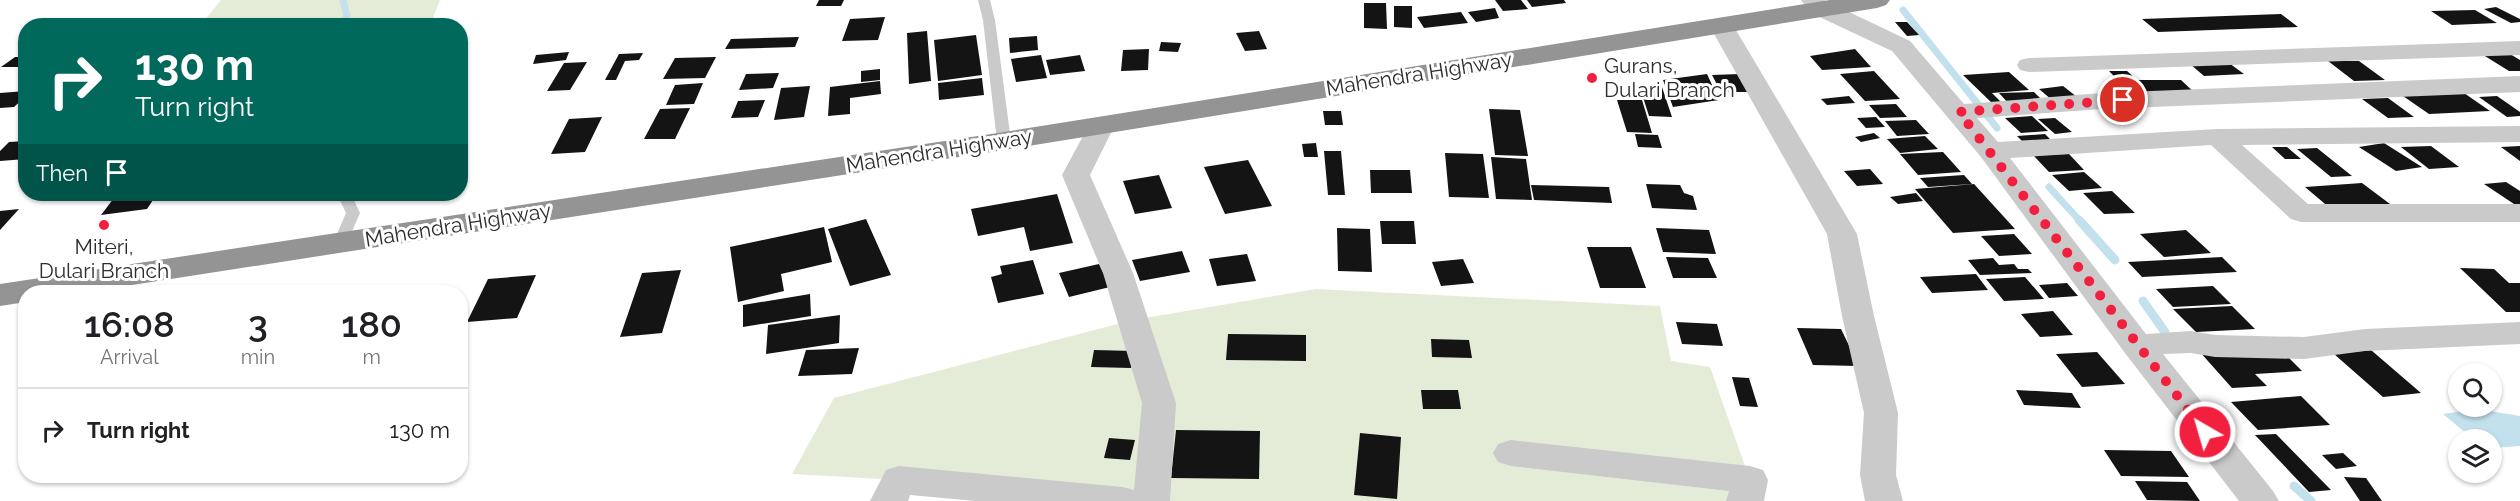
<!DOCTYPE html>
<style>
:root{--surface:#fff;--page:#f2f2f2;--text:#202124;--muted:#757577;--line:#e0e0e0}
body{margin:0;font-family:Raleway,sans-serif;background:var(--page);color:var(--text);height:100vh;display:flex;flex-direction:column;font-size:22px;white-space:nowrap}
*{box-sizing:border-box;margin:0}
p{font-size:20px;color:var(--muted)}
.icon{flex:none;width:33px;height:33px;fill:none;stroke:currentColor;stroke-width:2;stroke-linecap:round;stroke-linejoin:round}
.map{position:relative;flex:1;overflow:hidden}
.side{position:absolute;left:18px;top:285px;width:450px;height:198px;display:flex;flex-direction:column;background:var(--surface);border-radius:24px;box-shadow:0 2px 4px #0004}
.side>*{flex:none}
.guide{position:absolute;left:18px;top:18px;width:450px;height:183px;border-radius:24px;box-shadow:0 2px 4px #0004;background:#00695c;color:#fff;overflow:hidden}
.tools{position:absolute;left:2448px;top:363px;display:grid;gap:12px}
.tools a{display:grid;place-items:center;width:54px;height:54px;border-radius:50%;background:var(--surface);box-shadow:0 2px 4px #0004;font-size:30px}
.pin{position:absolute;display:grid;place-items:center;width:51px;height:51px;color:#fff;margin:-26px;border:3px solid #fff;border-radius:50%;box-shadow:0 2px 6px #0007}
.me{position:absolute;width:66px;margin:-33px;rotate:322deg;stroke-linejoin:round;filter:drop-shadow(0 0 4px #0008)}
.turn{display:flex;align-items:center;gap:21px;height:126px;padding:0 18px;font-size:27px}
.turn .icon{width:78px;height:78px;stroke-width:2.5}
.turn b{display:block;font-size:42px;line-height:51px}
.then{display:flex;align-items:center;height:57px;padding:0 18px;background:#0003;gap:12px;font-size:22px}
.eta{display:flex;justify-content:space-evenly;align-items:center;height:102px;text-align:center}
.eta b{font-size:36px;font-weight:600;line-height:42px}
ul{padding:0;list-style:none}
li{display:flex;align-items:center;gap:18px;height:84px;padding:0 18px;border-top:2px solid var(--line)}
li div{flex:1}
li b{display:block;font-size:22px}
li em{font-style:normal}
.map>svg:first-child{display:block}
.green{fill:#e4ecd8}
.water{fill:#c3e0ed}
.lines{fill:none;stroke-linecap:round;stroke-linejoin:round}
.stream-far1{stroke:#c3e0ed;stroke-width:7}
.stream{stroke:#c3e0ed;stroke-width:9}
.building{fill:#141414}
.lane{fill:#cacaca;fill-rule:evenodd}
.street{fill:#cacaca;fill-rule:evenodd}
.highway{fill:#949494;fill-rule:evenodd}
.route{stroke:#f2203e;stroke-width:10;stroke-dasharray:0 18}
.poi-dot{fill:#f2203e;stroke:#fff;stroke-width:2}
.labels{text-anchor:middle;stroke-width:6;stroke-linejoin:round;paint-order:stroke}
.poi-label{font-size:21px;fill:#2d2d2d;stroke:#fff;text-anchor:start}
.street-label{font-size:21px;fill:#2d2d2d;stroke:#fff}
</style>
<div class="map">
<svg width="2520" height="501" viewBox="0 0 2520 501">
<rect width="100%" height="100%" fill="#fff"/>
<path class="green" d="M221,0H440L432,20L393,26L201,25Z
M1316,289L1660,306L1671,361L1710,367L1750,480L1745,501H1124L899,480L792,474L834,398L1133,320Z"/>
<path class="water" d="M2478,409L2520,416V446L2492,448V440L2473,439L2443,414Z"/>
<g class="lines">
<path class="stream-far1" d="M1903,10L1997,128
M341,26L347,16L343,0
M2049,187L2080,221"/>
<path class="stream" d="M2079,220L2115,260
M2143,301L2165,332
M2294,486L2311,501"/>
</g>
<path class="building" d="M819,0H844L841,6H816Z
M1495,0H1521L1528,9L1503,11Z
M1527,0H1564L1566,3L1532,7Z
M1364,3H1386L1387,29L1364,28Z
M1394,6H1412V28L1394,27Z
M2496,7L2520,19V22L2511,23L2484,9Z
M1495,8L1499,18L1476,22L1468,12Z
M2475,10L2497,23L2452,25L2431,11Z
M1461,12L1468,23L1424,28L1417,17Z
M2281,14L2298,27L2158,32L2142,19Z
M885,17L878,40L842,41L850,19Z
M1895,22H1907L1919,35L1907,36Z
M927,31L931,81L909,84L907,33Z
M1259,31L1267,49L1245,51L1236,33Z
M976,35L982,75L938,81L934,40Z
M1037,36L1038,50L1010,53L1009,38Z
M799,37L795,47L725,49L731,39Z
M1161,42L1181,43L1178,52L1159,51Z
M1149,49L1148,70L1121,71L1123,50Z
M1855,49L1871,67L1822,70L1810,56Z
M2505,51L2520,60V71H2509L2480,53Z
M569,52L566,60L533,64L536,55Z
M643,53L639,60L625,61L616,80H605L619,54Z
M1041,55L1047,78L1016,82L1011,59Z
M1080,55L1085,71L1050,75L1046,60Z
M15,57H26V67H1Z
M716,57L705,78L663,79L675,58Z
M2328,61H2359L2385,80L2354,81Z
M587,62L570,90L547,91L564,63Z
M2229,63L2244,74L2204,76L2190,64Z
M880,69V80L861,82V71Z
M1874,71L1900,99L1865,101L1840,74Z
M2109,71H2127L2137,80H2181L2197,95H2144L2126,78H2116Z
M2009,72L2029,90L1992,93L2003,104H1993L1963,75Z
M779,73L773,88L739,90L746,74Z
M1707,74L1719,100L1673,107L1663,80Z
M1740,74L1750,92H1721L1712,75Z
M982,78L984,95L939,100L938,83Z
M880,81L881,94L850,98V114L828,116L830,87Z
M703,83L694,104L666,105L675,85Z
M810,86L804,117L774,120L781,88Z
M2063,86L2077,97L2052,100L2039,89Z
M1662,87L1672,117L1649,116L1641,91Z
M26,91V96L14,107L0,108V93Z
M2034,92L2044,102L2009,104L1999,93Z
M2464,93L2490,111L2429,114L2403,96Z
M1849,96L1855,103L1827,105L1821,99Z
M2497,96L2520,112V116L2507,117L2479,97Z
M2388,98L2414,117L2388,118L2362,99Z
M765,100L758,117L731,118L738,101Z
M1617,100H1642L1652,133L1627,132Z
M1896,104L1907,117L1880,118L1869,105Z
M690,108L675,139H644L660,109Z
M1489,109L1520,110L1528,156L1495,155Z
M1323,111H1341L1343,125H1325Z
M2032,116L2048,131L2021,133L2005,118Z
M602,117L585,152L551,154L569,119Z
M1876,117L1885,127L1866,128L1857,118Z
M2055,118L2072,132L2055,134L2038,119Z
M1916,120L1929,134L1897,136L1885,121Z
M1874,133L1880,138L1861,142L1855,137Z
M1635,134L1658,135L1662,148L1638,147Z
M2045,134L2056,145L2027,146L2017,136Z
M1925,136L1938,149L1900,153L1887,139Z
M26,141V159L0,161V151L9,142Z
M1316,143L1318,157H1304L1302,144Z
M2384,143L2422,167L2396,171L2359,147Z
M2431,146L2459,167L2429,169L2401,147Z
M2520,146V161L2501,147Z
M2272,147H2287L2301,159H2285Z
M2317,148L2352,176L2331,177L2297,149Z
M1324,151H1341L1345,195H1328Z
M1943,152L1961,172L1918,175L1900,154Z
M1445,153L1483,154L1489,198L1449,197Z
M2069,154L2084,170L2049,172L2033,155Z
M1491,157L1526,159L1532,200L1496,199Z
M1248,160L1272,206L1225,214L1204,167Z
M1870,169L1883,184L1857,186L1844,171Z
M1370,170H1410L1412,193H1371Z
M2084,172L2102,188L2069,191L2052,175Z
M1159,175L1172,208L1135,214L1123,181Z
M1964,175L1972,184L1928,187L1920,178Z
M2506,182L2520,191V208L2484,184Z
M2362,183L2390,204L2331,209L2305,187Z
M1646,184L1680,185L1684,193L1693,196L1697,210L1652,208Z
M1974,184L2015,229L1953,233L1915,189Z
M1531,185L1609,187L1612,203L1534,200Z
M2112,191L2135,213L2104,214L2083,193Z
M1916,193L1923,201L1898,204L1890,197Z
M117,194H157L147,209L101,215Z
M1057,194L1073,243L1030,251L1024,227L978,236L971,209Z
M19,209L0,230V211Z
M866,219L891,275L850,286L828,229Z
M1380,221H1414L1416,244H1382Z
M824,227L832,262L781,274L784,291L738,302L730,247Z
M1337,228L1370,229L1372,272L1338,271Z
M1656,228L1709,230L1716,254L1663,252Z
M2186,230L2211,253L2164,257L2140,234Z
M2014,234L2032,254L1999,256L1981,236Z
M1587,247H1631L1646,288H1600Z
M1182,251L1190,272L1140,281L1132,260Z
M1247,254L1256,281L1217,286L1209,259Z
M1666,257L1708,258L1717,278H1673Z
M2222,257L2237,272L2142,277L2128,262Z
M1993,258L1999,265L2014,264L2018,269H2028L2032,273L1980,275L1968,260Z
M1463,259L1474,283L1441,286L1432,262Z
M1033,260L1044,294L998,303L991,277L1002,274L1000,266Z
M1099,264L1110,287L1069,297L1059,273Z
M2460,268L2494,269L2509,283H2520V312H2506Z
M681,270L662,333L620,337L642,273Z
M1976,274L1988,290L1932,293L1920,277Z
M536,275L517,318L467,322L488,279Z
M2025,277L2044,299L2004,301L1986,279Z
M2067,283L2078,296L2049,298L2039,285Z
M2213,286L2231,304L2173,307L2156,289Z
M810,294L811,316L743,327V305Z
M2232,306L2255,329L2196,332L2173,309Z
M2053,311L2073,335L2040,337L2021,314Z
M840,315L839,343L766,354L768,325Z
M1676,322L1717,324L1723,346L1682,344Z
M1797,328L1841,329L1859,366L1813,365Z
M1228,334L1306,335V361L1226,360Z
M1431,339L1469,340L1472,358L1432,357Z
M2278,347L2302,371L2255,374L2267,386L2232,388L2199,351Z
M859,348L852,374L798,376L806,350Z
M1094,350L1134,351L1131,368L1091,367Z
M2371,350L2421,393L2383,397L2334,354Z
M2097,352L2125,384L2082,387L2056,354Z
M1732,377L1749,378L1758,407L1740,406Z
M1421,390H1458L1461,409H1423Z
M2016,390L2072,393L2081,408L2024,405Z
M2301,396L2330,425L2258,430L2231,402Z
M1176,430L1260,431L1259,479L1171,478Z
M1360,433L1401,437L1397,499L1354,495Z
M2276,434L2331,490L2309,492L2255,435Z
M1109,438L1135,440L1130,460L1104,458Z
M2104,450L2171,451L2189,477L2121,476Z
M2343,453L2357,466L2336,469L2322,455Z
M2344,477L2366,478L2382,501H2360Z
M2135,481L2187,482L2200,501L2147,500Z"/>
<g class="lines">
<path class="lane" d="M978,0H990L995,20L1011,141L1004,145L997,141L983,20Z
M337,194H351L360,213L347,243L340,248L333,243L346,213Z"/>
<path class="street" d="M1801,0H1824L1910,41L1964,104L2102,93L2520,76V92L2102,109L1977,118L1998,142L2217,129L2520,126V142L2242,145L2308,204H2520V222H2301L2291,219L2211,145L2010,158L2146,334L2191,331L2215,335L2304,337L2365,329L2520,322V344L2365,351L2304,359L2215,357L2191,353L2163,354L2273,491L2279,501H2239L2125,353L1981,157L1892,51L1811,13Z
M1721,18L1729,20L1733,25L1857,234L1874,316L1898,413L1896,475L1903,501H1865L1860,475L1864,413L1842,316L1827,234L1709,25L1713,20Z
M2520,41V55L2029,72L2020,70L2017,65L2020,60L2029,58Z
M1102,117L1111,119L1115,125L1090,175L1133,273L1176,403L1170,501H976L910,495L908,501H870L886,470L899,466L1123,487L1134,490L1142,403L1103,273L1062,175L1089,125L1093,119Z
M1511,440L1750,466L1763,470L1768,480L1764,501H1726L1729,491L1511,466L1498,462L1493,453L1498,444Z"/>
<path class="highway" d="M1830,0H1890L1886,5L1877,8L1004,150L87,292H26V302L0,306V284L1004,132Z"/>
</g>
<g class="lines">
<path class="route" d="M2123,100L1959,112L2205,432"/>
</g>
<g class="poi-dot">
<circle cx="1592" cy="78" r="6"/>
<circle cx="104" cy="225" r="6"/>
</g>
<g class="labels">
<g class="poi-label">
<text x="1604" y="73">Gurans,<tspan x="1604" dy="24">Dulari Branch</tspan></text>
<text x="104" y="254" text-anchor="middle">Miteri,<tspan x="104" dy="24">Dulari Branch</tspan></text>
</g>
<g class="street-label">
<text transform="translate(1419 74) rotate(-9)" y="7">Mahendra Highway</text>
<text transform="translate(939 151) rotate(-9)" y="7">Mahendra Highway</text>
<text transform="translate(458 225) rotate(-9)" y="7">Mahendra Highway</text>
</g>
</g>
</svg>
<div class="tools">
<a><svg class="icon" aria-label="search" viewBox="0 0 24 24"><circle cx="10" cy="10" r="6"/><path d="M15 15l6 6"/></svg></a>
<a><svg class="icon" aria-label="layers" viewBox="0 0 24 24"><path d="M12 4l9 5-9 5-9-5zM3 14l9 5 9-5"/></svg></a>
</div>
<div class="pin" style="left:2123px;top:100px;background:#d93025"><svg class="icon" aria-label="arrive" viewBox="0 0 24 24"><path d="M6 21V4h12l-3 4 3 4H6"/></svg></div>
<svg class="me" style="left:2205px;top:432px" viewBox="-20 -20 40 40"><circle r="17" fill="#f2203e" stroke="#fff" stroke-width="3"/><path d="M0-11L8 9 0 5-8 9z" fill="#fff"/></svg>
<div class="guide">
<div class="turn"><svg class="icon" aria-label="right" viewBox="0 0 24 24"><path d="M7 20v-9h11M14 6l5 5-5 5"/></svg><div><b>130 m</b>Turn right</div></div>
<div class="then">Then<svg class="icon" aria-label="arrive" viewBox="0 0 24 24"><path d="M6 21V4h12l-3 4 3 4H6"/></svg></div>
</div>
<section class="side">
<div class="eta">
<div><b>16:08</b><p>Arrival</p></div>
<div><b>3</b><p>min</p></div>
<div><b>180</b><p>m</p></div>
</div>
<ul>
<li><svg class="icon" aria-label="right" viewBox="0 0 24 24"><path d="M7 20v-9h11M14 6l5 5-5 5"/></svg><div><b>Turn right</b></div><em>130 m</em></li>
</ul>
</section>
</div>
